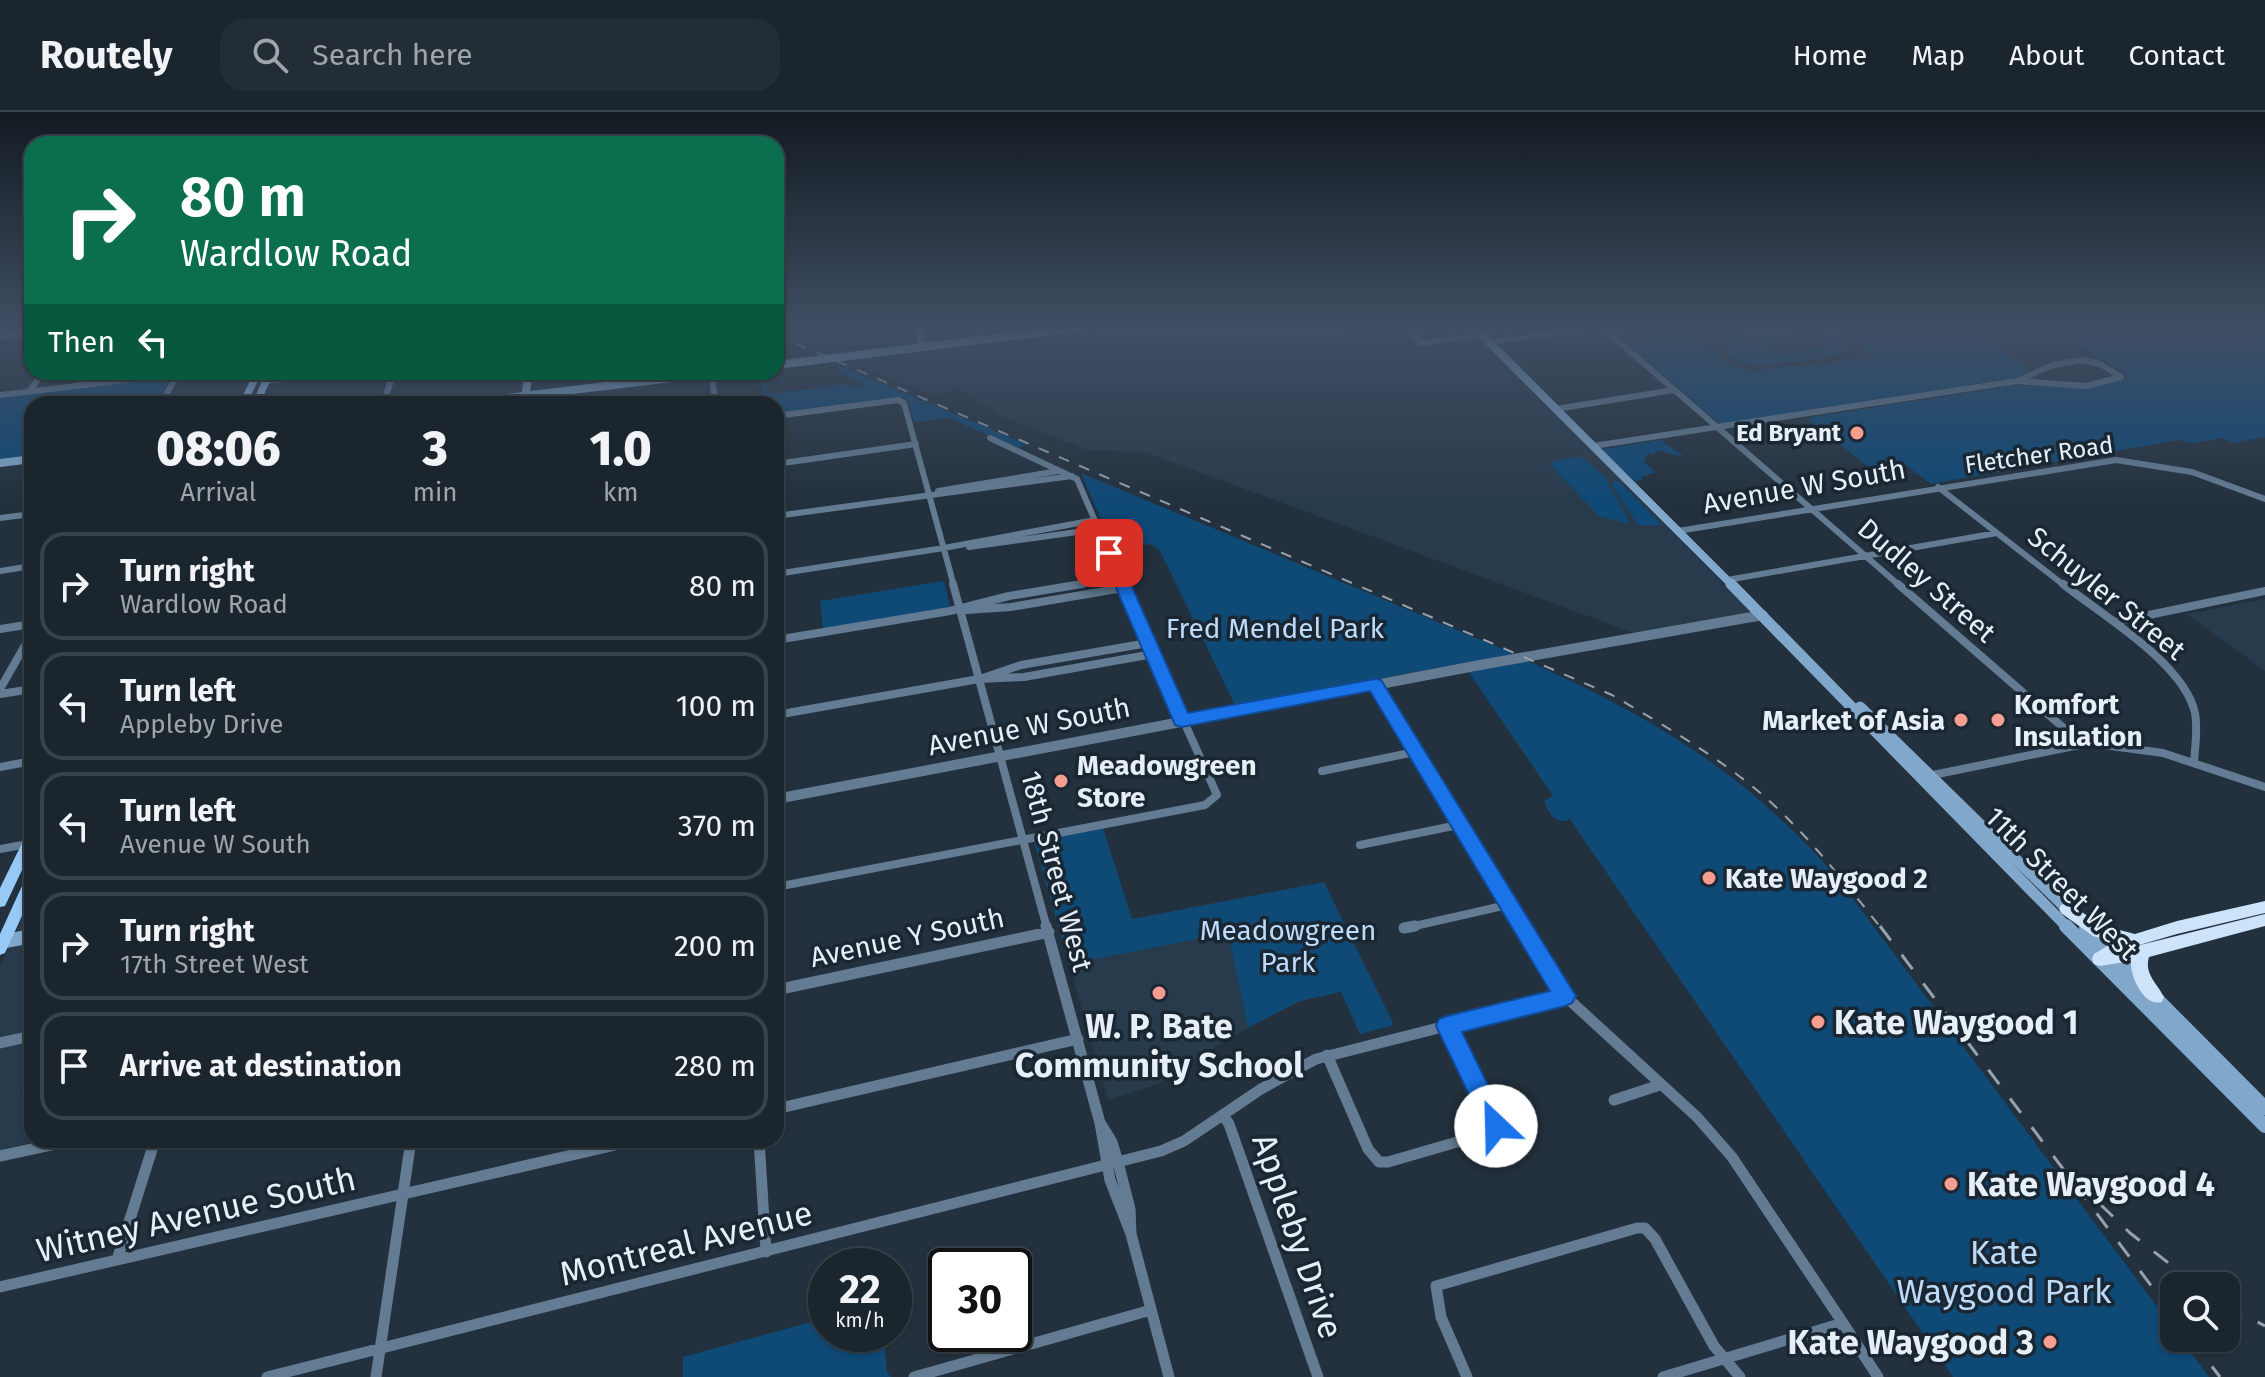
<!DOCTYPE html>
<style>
:root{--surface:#1a252e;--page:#232d36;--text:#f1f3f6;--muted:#9fa5aa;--line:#38424a}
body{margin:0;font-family:"Fira Sans",sans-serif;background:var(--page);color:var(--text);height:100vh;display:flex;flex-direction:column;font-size:30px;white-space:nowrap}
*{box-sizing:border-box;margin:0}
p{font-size:26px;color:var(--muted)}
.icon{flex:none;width:44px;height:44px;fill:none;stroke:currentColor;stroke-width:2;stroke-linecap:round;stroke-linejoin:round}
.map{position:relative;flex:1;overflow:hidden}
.sheet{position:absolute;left:24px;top:284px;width:760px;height:752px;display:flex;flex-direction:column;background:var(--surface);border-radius:24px;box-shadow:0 2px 6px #0004,0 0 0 2px var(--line)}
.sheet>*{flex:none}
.banner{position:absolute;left:24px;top:24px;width:760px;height:244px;border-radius:24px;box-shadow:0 2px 6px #0004,0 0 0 2px var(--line);background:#0b6e4f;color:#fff;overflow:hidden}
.tools{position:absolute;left:2160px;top:1160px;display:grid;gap:16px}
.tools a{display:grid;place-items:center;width:80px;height:80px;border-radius:16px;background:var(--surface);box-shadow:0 2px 6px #0004,0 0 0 2px var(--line);font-size:40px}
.speed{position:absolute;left:808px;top:1136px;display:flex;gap:16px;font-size:40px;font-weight:700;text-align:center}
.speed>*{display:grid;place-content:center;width:104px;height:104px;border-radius:50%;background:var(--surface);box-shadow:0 2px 6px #0004,0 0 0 2px var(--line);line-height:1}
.speed small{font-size:20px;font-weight:400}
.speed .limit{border:4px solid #111;border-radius:12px;background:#fff;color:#111}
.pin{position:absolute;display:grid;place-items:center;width:68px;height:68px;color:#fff;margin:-34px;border-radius:16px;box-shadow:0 4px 12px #0006}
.me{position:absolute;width:88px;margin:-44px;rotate:336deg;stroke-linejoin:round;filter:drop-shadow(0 0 6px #0008)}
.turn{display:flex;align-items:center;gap:28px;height:168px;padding:0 24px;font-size:36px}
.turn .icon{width:104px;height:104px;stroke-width:2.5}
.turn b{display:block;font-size:56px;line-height:68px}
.then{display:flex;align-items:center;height:76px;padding:0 24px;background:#0003;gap:16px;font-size:30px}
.eta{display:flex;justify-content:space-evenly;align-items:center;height:136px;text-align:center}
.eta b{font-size:48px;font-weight:800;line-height:56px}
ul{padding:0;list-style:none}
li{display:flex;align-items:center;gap:24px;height:108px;margin:0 16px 12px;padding:0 8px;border:4px solid var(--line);border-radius:24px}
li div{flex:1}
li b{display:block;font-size:30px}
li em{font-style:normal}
header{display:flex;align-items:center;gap:48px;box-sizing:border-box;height:112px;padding:0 40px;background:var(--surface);border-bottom:2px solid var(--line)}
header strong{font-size:38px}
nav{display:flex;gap:44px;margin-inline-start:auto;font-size:28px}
.search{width:560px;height:72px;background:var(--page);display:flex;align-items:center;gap:20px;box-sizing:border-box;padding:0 28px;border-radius:24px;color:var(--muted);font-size:30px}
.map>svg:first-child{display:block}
.built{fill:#283b4c}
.green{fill:#0f4976;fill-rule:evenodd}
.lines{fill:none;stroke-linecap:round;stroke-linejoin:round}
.minor-far2{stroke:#647c93;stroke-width:6}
.minor-far1{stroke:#647c93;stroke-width:8}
.minor{stroke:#647c93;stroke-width:11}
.tertiary-far1{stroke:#647c93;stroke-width:8}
.tertiary{stroke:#647c93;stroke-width:10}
.secondary-far2{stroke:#81a8cb;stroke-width:8}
.secondary-far1{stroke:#81a8cb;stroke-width:11}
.secondary{stroke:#81a8cb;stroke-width:14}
.primary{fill:#97c9f7;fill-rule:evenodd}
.motorway{fill:#cce3fa;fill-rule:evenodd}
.rail-far1{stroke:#98a2ad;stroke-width:2;stroke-dasharray:11 11;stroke-linecap:butt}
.rail{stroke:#98a2ad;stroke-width:3;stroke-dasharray:18 18;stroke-linecap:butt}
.route{fill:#1a73e8;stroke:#114b97;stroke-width:2}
.poi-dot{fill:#f59d8f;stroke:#1a2733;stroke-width:3}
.labels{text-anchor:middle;stroke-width:7;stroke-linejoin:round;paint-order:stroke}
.far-poi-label{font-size:24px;font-weight:bold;fill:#e6eef7;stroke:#1a2733;text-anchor:end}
.far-street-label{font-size:24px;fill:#e6eef7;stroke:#1a2733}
.street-label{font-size:28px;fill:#e6eef7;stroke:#1a2733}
.park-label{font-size:28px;fill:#bcdbf8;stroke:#1a2733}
.poi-label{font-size:28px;font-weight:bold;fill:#e6eef7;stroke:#1a2733;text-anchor:start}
.near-poi-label{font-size:34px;font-weight:bold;fill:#e6eef7;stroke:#1a2733;text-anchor:start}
.near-street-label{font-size:34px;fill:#e6eef7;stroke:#1a2733}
.near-park-label{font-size:34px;fill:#bcdbf8;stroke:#1a2733}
</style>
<header>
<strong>Routely</strong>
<div class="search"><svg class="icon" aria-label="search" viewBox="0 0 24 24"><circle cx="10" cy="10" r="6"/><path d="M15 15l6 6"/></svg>Search here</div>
<nav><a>Home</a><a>Map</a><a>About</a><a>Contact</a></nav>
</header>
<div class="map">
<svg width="2265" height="1265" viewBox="0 0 2265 1265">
<rect width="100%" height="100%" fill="#23313e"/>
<path class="built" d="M1112,214H1332L1355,243L1482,227L1749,497V501L1636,522L1145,340L1087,338L999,303L960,276L934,283L843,248Z
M2265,487V559L2187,502Z
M32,786V955L20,981L32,979V1028H37L5,1037L0,1047V854Z
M1228,820L1248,916L1200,944L1161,971L1108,988L1069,852Z"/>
<path class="green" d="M1856,214H2045L2028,222L1986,227L2030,258L2018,265L1720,312L1624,229L1698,226L1727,251L1744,257L1755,259L1797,253L1801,256L1874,245L1836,217Z
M2047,214H2265V325L2232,331L2224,326L2193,331L2179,328L1931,372L1907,354L1875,360L1807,306L2017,273L2081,275L2127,266L2126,262Z
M1807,215L1837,222L1847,232V236C1837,247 1819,246 1805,248C1779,252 1738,262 1721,234L1725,227ZM1804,224L1817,225L1826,234L1772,243L1771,238L1757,231Z
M835,252L1026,332L1017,336L949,306L914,310L908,288L904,286L776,303V292H764L762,269H765L770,282L846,272L858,276L865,273L838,259Z
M165,266L170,267L156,292H32V344L0,348V285Z
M1667,327L1663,330L1685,345L1656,338L1653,343L1648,341L1644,351L1656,360L1641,365L1642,368L1635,369L1599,341L1603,337Z
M1581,345L1605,365L1630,412L1599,404L1551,354L1552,349Z
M1081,361L1514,542L1235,593L1159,437L1149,432L1114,438Z
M1618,369L1662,413H1638L1611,371Z
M944,469L950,494L947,496L823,518L820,489Z
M1528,549C1654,606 1747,661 1839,768L2174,1217V1226H2180L2209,1265H1953L1569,706L1567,709C1552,709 1549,701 1544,689L1553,684L1468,559Z
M1103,716L1132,807L1324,770L1394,913L1360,922L1341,880L1300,889L1248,916L1228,821L1069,852L1034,730Z
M826,1206V1222H883L887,1260L891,1265H683V1245Z"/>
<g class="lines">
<path class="minor-far2" d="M1405,214L1421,231L1482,223
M1601,214L1900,474
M0,225L32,221
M1489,230L1601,215
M2083,248L2100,252L2121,265L2086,274L2017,269L2053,253Z
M712,261L715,292
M266,269L343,260
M29,280L43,260
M0,283L177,262
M161,292L178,261
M196,292L246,286
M383,292L394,260
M1556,297L1674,278
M776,304L898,288L904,291L954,474
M990,326L1077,367L1123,474
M1593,334L2017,269
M776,352L916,332
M1938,375L2065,474
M938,379L1058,359
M776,404L1072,364
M0,406L32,402
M1678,419L2116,348L2192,360L2265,387
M969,435L1099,417
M0,459L32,454
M776,462L944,436L1095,408
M1727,468L1997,421
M1070,474L1119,466"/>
<path class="minor-far1" d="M953,472L1047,816
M1898,472L2081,631
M2063,472C2102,503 2184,551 2195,601C2198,617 2195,635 2194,651
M966,498L1011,495L1123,476
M2115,510L2265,479
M0,517L32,512
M776,528L950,499L1009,484L1082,472
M980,567L1021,553L1148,531
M1375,573L1523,816
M0,577L32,521
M0,582L32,577
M776,603L979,567L1024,565L1153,542
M0,655L32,649
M1322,659L1415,640
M1928,664L2089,631L2163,641L2265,675
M1360,733L1458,713
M0,737L28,732
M776,775L1205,693L1217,683L1122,472
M1406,816L1507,793"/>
<path class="minor" d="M1046,814L1100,1011L1110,1068L1131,1122
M1522,814L1565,884L1697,1005L1732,1045L1843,1211L1663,1265
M1404,816L1415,814
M776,878L1049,820
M0,931L32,924
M1327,943L1368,1037L1379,1050H1388L1495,1019L1496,1010L1447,914
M1614,988L1660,973
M776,997L1078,927
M1223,1003L1229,1012L1318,1265
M1101,1012L1112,1030L1118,1050L1130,1097L1131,1122L1169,1265
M759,1028L766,1140
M0,1044L74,1028
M117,1148L155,1028
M0,1175L637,1028
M1843,1211L1878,1265
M267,1265L1161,1039L1184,1029L1261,977L1316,947L1565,884
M376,1265L411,1028
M914,1265L1151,1198
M1467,1265L1441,1205L1436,1174L1637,1116H1645L1655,1127L1714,1234L1740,1265"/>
<path class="tertiary-far1" d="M918,214L923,235"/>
<path class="tertiary" d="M776,687L1480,553L1763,503"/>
<path class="secondary-far2" d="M1473,214L1733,474
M776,253L1093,214
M457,292L722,260
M524,292L529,260
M0,351L32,347"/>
<path class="secondary-far1" d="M1731,472L2068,816
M1860,595L2071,801"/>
<path class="secondary" d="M2066,814L2265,1014
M2086,816L2265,996
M0,830L32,824"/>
<path class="primary" d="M254,260H262L247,292H239Z
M266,260H274L260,292H252Z
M32,719V737L5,794L0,795V776L27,721Z
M32,762V782L5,841L0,843V822L27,763Z"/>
<path class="motorway" d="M2265,789V801L2177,822L2136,834L2265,802V814L2149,845C2144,862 2157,871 2164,885L2162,890C2144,895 2130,865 2131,849L2100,854L2094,852L2092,847L2094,842L2114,830L2093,824L2061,801L2059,797L2061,793L2067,791L2104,814L2135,822L2177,809Z"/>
<path class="rail-far1" d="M776,223L1612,583C1660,611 1708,639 1752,674C1802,715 1841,766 1881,816"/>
<path class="rail" d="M1880,814L2174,1204
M2100,1092L2130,1121L2198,1174
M2226,1193L2265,1214
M2190,1226L2220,1265"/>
</g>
<linearGradient id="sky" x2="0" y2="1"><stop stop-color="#131b22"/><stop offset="0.55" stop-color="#3f4e63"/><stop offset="1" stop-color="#3f4e63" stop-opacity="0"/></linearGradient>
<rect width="2265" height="391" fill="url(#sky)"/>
<path class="route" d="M1109,437L1117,441L1188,601L1375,567L1381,568L1576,884L1572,891L1565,894L1462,920L1508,1014L1505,1022L1496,1025L1488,1022L1436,914L1439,907L1447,904L1550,879L1370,579L1182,615L1175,613L1101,441Z"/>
<g class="poi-dot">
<circle cx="1857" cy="321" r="8"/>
<circle cx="1961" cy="608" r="8"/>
<circle cx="1998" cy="608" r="8"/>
<circle cx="1061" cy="669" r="8"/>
<circle cx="1709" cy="766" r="8"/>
<circle cx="1159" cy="881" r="8"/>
<circle cx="1818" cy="910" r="8"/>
<circle cx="1951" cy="1072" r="8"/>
<circle cx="2050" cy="1230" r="8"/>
</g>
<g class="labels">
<g class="far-poi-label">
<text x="1841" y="329">Ed Bryant</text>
</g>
<g class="far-street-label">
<text transform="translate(2039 343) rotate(-8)" y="8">Fletcher Road</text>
</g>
<g class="street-label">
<text transform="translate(1804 374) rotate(-10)" y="10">Avenue W South</text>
<text transform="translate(1927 468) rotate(41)" y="10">Dudley Street</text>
<text transform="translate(2107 481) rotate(39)" y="10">Schuyler Street</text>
<text transform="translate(1029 614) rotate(-11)" y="10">Avenue W South</text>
<text transform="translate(1057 759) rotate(75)" y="10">18th Street West</text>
<text transform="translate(2062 771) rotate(45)" y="10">11th Street West</text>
<text transform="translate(907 825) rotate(-12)" y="10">Avenue Y South</text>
</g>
<g class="park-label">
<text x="1275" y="526">Fred Mendel Park</text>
<text x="1288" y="828">Meadowgreen<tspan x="1288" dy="32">Park</tspan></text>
</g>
<g class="poi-label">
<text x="2014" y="602">Komfort<tspan x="2014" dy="32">Insulation</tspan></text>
<text x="1945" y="618" text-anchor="end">Market of Asia</text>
<text x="1077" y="663">Meadowgreen<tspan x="1077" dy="32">Store</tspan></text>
<text x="1725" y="776">Kate Waygood 2</text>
</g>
<g class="near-poi-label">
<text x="1834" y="922">Kate Waygood 1</text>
<text x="1159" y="926" text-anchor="middle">W. P. Bate<tspan x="1159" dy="39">Community School</tspan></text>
<text x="1967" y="1084">Kate Waygood 4</text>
<text x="2034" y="1242" text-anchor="end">Kate Waygood 3</text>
</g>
<g class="near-street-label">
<text transform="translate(196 1102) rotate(-13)" y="12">Witney Avenue South</text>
<text transform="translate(1298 1124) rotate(71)" y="12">Appleby Drive</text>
<text transform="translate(686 1131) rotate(-14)" y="12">Montreal Avenue</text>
</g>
<g class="near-park-label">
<text x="2004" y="1152">Kate<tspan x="2004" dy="39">Waygood Park</tspan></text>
</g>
</g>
</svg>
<div class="tools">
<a><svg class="icon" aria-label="search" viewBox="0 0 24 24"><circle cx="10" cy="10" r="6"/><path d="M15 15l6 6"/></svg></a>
</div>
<div class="speed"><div>22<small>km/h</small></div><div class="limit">30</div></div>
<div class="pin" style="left:1109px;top:441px;background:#d93025"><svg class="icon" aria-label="arrive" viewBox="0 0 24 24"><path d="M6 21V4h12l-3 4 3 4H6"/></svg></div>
<svg class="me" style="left:1496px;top:1014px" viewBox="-20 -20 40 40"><circle r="19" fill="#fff"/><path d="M0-13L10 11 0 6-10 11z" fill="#1a73e8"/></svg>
<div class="banner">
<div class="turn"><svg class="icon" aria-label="right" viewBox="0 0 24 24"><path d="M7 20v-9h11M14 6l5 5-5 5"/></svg><div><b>80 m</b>Wardlow Road</div></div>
<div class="then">Then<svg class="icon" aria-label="left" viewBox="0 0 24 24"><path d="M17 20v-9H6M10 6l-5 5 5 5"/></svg></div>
</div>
<section class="sheet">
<div class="eta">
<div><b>08:06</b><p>Arrival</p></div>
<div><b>3</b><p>min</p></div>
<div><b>1.0</b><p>km</p></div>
</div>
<ul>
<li><svg class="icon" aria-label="right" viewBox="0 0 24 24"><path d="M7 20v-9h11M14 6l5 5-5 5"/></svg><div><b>Turn right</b><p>Wardlow Road</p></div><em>80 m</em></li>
<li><svg class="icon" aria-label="left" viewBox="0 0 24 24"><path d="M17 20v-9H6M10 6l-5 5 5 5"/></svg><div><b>Turn left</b><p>Appleby Drive</p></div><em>100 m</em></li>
<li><svg class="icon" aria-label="left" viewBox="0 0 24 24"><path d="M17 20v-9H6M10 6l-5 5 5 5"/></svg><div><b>Turn left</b><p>Avenue W South</p></div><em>370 m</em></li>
<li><svg class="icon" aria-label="right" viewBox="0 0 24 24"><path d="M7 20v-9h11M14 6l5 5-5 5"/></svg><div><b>Turn right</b><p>17th Street West</p></div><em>200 m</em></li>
<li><svg class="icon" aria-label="arrive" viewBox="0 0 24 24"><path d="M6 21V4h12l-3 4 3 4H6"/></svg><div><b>Arrive at destination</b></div><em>280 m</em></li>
</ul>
</section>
</div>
